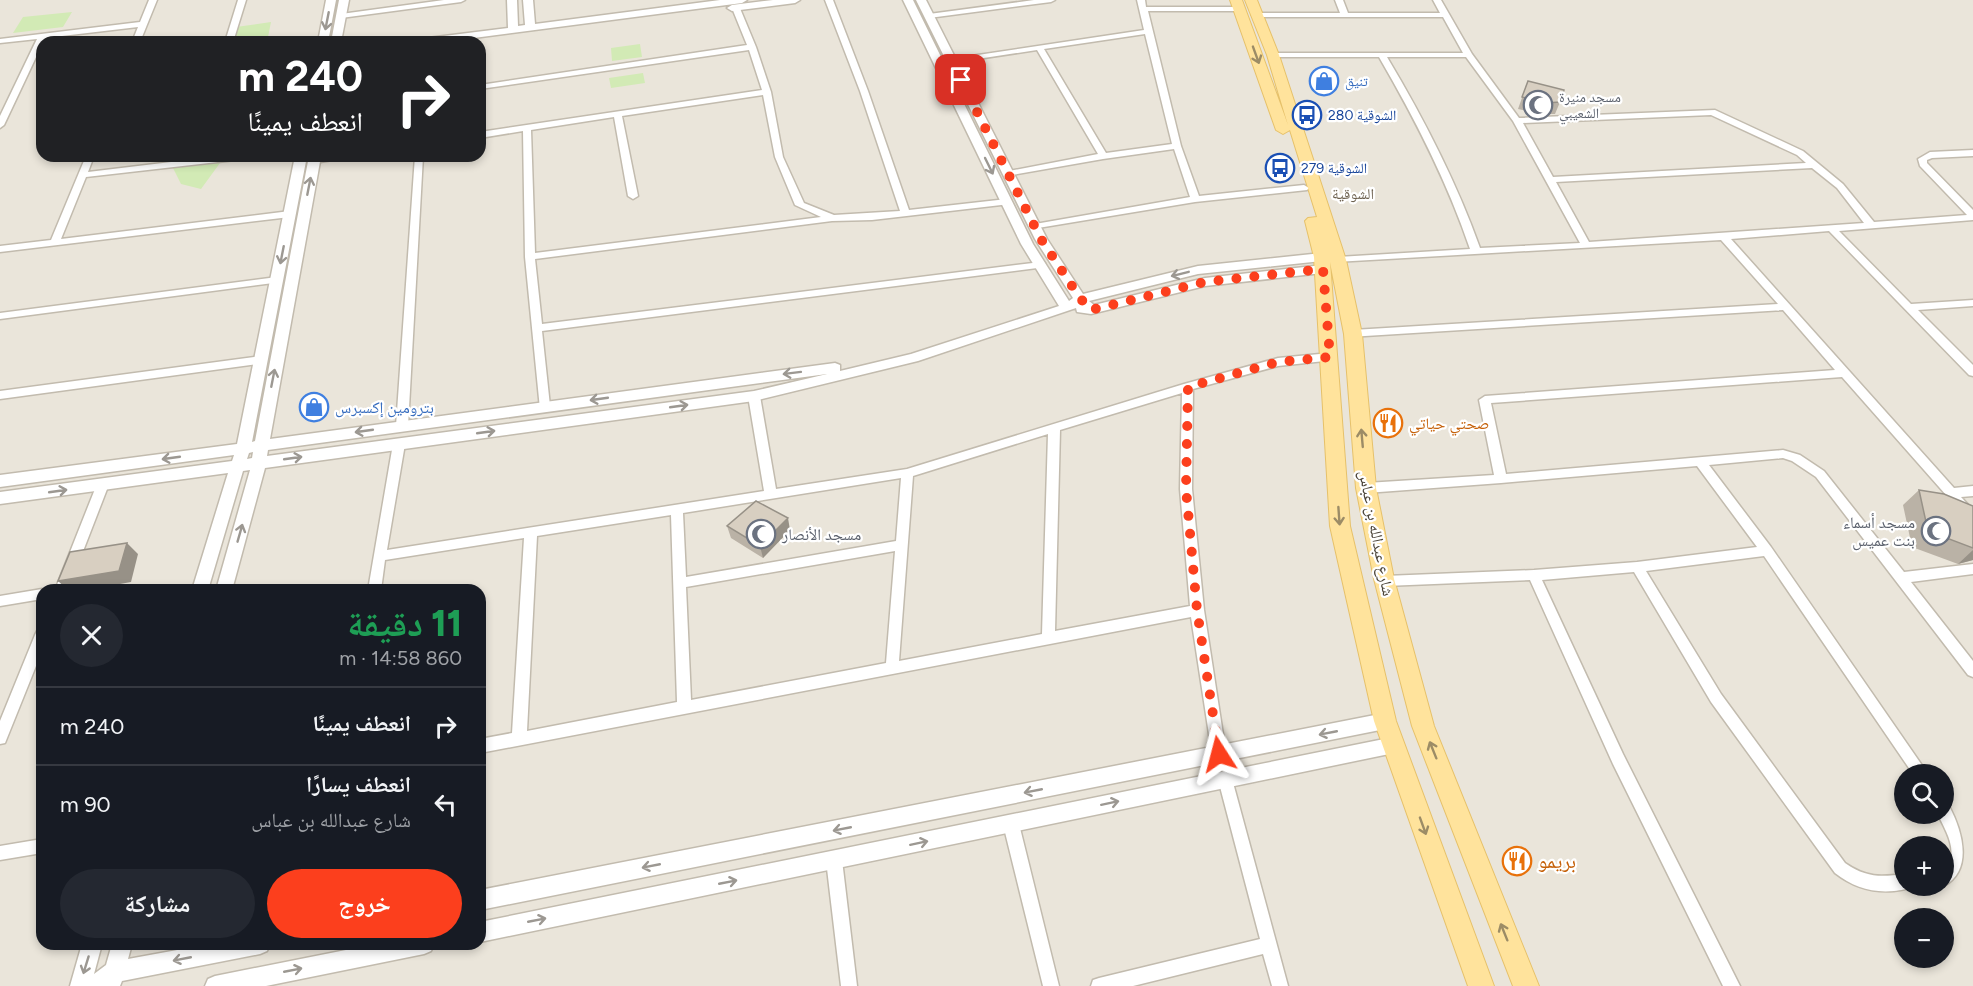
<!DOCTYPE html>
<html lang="ar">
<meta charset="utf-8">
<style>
:root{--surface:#171b24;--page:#242831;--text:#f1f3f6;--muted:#9ea1a6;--line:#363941;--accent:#fc3f1d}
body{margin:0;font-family:Figtree,"Noto Naskh Arabic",sans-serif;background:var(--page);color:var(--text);direction:rtl;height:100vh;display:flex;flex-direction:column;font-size:22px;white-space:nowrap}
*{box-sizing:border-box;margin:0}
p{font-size:20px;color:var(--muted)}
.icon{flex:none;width:33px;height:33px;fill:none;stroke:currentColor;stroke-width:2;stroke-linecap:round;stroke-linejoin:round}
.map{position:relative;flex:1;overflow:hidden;direction:ltr}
.details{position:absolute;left:36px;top:584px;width:450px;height:366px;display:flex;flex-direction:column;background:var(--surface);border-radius:18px;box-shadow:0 3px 9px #0003;direction:rtl}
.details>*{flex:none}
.banner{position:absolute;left:36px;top:36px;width:450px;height:126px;border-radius:18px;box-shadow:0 3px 9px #0003;direction:rtl;background:#202124;color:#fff;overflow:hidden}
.fabs{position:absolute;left:1894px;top:764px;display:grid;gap:12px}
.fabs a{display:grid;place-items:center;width:60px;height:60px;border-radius:50%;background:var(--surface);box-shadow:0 3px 9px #0003;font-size:30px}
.pin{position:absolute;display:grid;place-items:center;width:51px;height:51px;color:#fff;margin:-26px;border-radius:12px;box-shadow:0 3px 9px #0006}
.me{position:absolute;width:66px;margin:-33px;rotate:351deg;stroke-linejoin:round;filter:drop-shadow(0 0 4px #0008)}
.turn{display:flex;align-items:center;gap:21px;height:126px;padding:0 24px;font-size:27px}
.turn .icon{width:78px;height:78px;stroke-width:2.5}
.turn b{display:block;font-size:42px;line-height:51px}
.round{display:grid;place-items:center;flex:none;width:63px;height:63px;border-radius:32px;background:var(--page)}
.head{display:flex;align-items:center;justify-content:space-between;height:102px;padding:0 24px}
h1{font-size:36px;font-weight:800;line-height:45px;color:#1e9e55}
.button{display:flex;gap:12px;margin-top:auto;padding:12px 24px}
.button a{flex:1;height:69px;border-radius:36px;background:var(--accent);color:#fff;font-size:24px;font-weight:800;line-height:69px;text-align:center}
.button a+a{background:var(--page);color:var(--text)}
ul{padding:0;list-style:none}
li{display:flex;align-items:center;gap:18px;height:78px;padding:0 24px;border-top:2px solid var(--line)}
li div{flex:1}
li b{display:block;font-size:22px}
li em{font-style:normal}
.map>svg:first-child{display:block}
.residential{fill:#eae5da;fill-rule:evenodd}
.green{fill:#d2eab5}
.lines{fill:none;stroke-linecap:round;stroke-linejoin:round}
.minor-casing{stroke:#c2bbae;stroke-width:3}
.tertiary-casing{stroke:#c2bbae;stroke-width:3}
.primary-casing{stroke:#e6c16a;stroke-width:2}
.minor{fill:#fff;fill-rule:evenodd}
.tertiary{fill:#fff;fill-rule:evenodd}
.primary{fill:#ffe39c;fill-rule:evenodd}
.wall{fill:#bab2a6}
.shaded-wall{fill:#979187}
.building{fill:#d8cfc1;stroke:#979187;stroke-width:1.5}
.oneway{stroke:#9c9892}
.oneway2{stroke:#9c8c66}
.route{stroke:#fc3f1d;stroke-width:10;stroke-dasharray:0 18}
.labels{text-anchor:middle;stroke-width:4.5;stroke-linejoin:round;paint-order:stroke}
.far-shop-label{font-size:14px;fill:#366cbe;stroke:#fff;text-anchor:start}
.far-worship-label{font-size:14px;fill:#5b616d;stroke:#fff;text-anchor:start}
.far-transit-label{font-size:14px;fill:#164399;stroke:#fff;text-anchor:start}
.far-neighbourhood-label{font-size:15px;fill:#6e6250;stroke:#fff}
.shop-label{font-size:16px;fill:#366cbe;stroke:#fff;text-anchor:start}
.food-label{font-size:16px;fill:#c56008;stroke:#fff;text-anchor:start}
.worship-label{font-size:16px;fill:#5b616d;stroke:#fff;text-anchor:end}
.street-label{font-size:16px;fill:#4b4439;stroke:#fff}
.near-food-label{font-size:20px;fill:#c56008;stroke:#fff;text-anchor:start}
</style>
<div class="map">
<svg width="1973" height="986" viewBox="0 0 1973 986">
<rect width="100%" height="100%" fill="#f6f3ec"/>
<path class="residential" d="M0,0H1973V986H0ZM42,42H480V156H42ZM42,590H480V944H42ZM1905,774H1944V813H1905ZM1905,846H1944V885H1905ZM1905,918H1944V957H1905Z"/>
<path class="green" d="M72,12L63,27L13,33L23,17Z
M271,22L267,42H233L236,27Z
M640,44L642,57L612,61L611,48Z
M643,73L645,83L611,88L609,78Z
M220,163L201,189L181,184L173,168Z"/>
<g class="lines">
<g class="minor-casing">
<path id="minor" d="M149,0H157L140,42H132L138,27L45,38L4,125L0,128V116L37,39L0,43V39L140,22Z
M238,0H246L233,42H225Z
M444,0H465L461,2L341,18L337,16L341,14Z
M825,0H833L868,91L909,210L1007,199L1010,200V204L872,220L832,221L535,259L542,324L1041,262L1045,263V267L542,331L550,406L544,410L540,409L525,257L523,131L480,138V132L762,90L749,50L480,89V85L747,45L732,8L739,6L756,47L771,92L783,157L804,203L834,215L900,211L860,91ZM763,95L775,157L795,205L821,217L535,253L531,130L614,117L628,196L633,199L638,196L622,116Z
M1034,0H1055L1051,2L929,18L925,16L929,14Z
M1137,0H1145L1146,7H1239L1243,9L1239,11H1148L1181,146L1199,196L1304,185L1309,188L1307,190L1195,202L1032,229V225L1035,224L1190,197L1174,149L1103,159L1006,176L1004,174L1009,171L1098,154L1037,50L951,63L947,61L951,59L1144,30ZM1145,34L1172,144L1106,153L1044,49Z
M1335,0H1343L1348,13H1440L1433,0H1441L1472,54L1519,118L1715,110L1803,151L1843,184L1874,222L1967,215L1920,166L1918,159L1930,152L1973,150V156L1932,158L1927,160V163L1973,210V220L1839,231L1911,304L1973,300V306L1918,310L1973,365V376L1969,375L1829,231L1731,239L1954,488L1973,486V496L1961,497L1973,510V523L1969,521L1842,377L1491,403L1506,474L1783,450L1800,455L1824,471L1904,572L1973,564V574L1911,582L1973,661V677L1968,675L1816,477L1792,461L1783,458L1709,465L1771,547L1928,774H1913L1764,556L1646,571L1721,694L1845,863C1867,878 1880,877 1905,874V885H1912C1907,890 1901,890 1894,891C1871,893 1853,887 1835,873L1711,702L1634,572L1542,580L1623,754L1740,986H1723L1613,764L1530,580L1385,586L1380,585L1379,581L1380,577L1385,576L1534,570L1637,562L1757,547L1697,466L1501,483L1366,493L1362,491L1360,488L1362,485L1366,483L1494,475L1479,400L1485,396L1835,370L1783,310L1349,337L1348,334L1349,331L1353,330L1778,304L1721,240L1335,262L1333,260L1338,257L1470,249C1447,181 1415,119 1379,57H1273L1269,55L1273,53H1463L1443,17H1256L1252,15L1256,13H1340ZM1387,57H1466L1513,121L1580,243L1480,248C1456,181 1424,119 1387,57ZM1711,115L1797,155L1806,163L1553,177L1523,123ZM1812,168L1837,188L1864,223L1589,242L1556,182Z
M86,156H94L88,172L221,156H248L244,159L86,177L61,239L290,211L295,214L290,217L0,252V246L51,240Z
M322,156H343L339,159L314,163L310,160Z
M415,156H423L408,426L402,430L396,426Z
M277,277L282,280L281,282L0,319V313Z
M1330,353L1334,354L1335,357L1334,360L1278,366L1193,389L1192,489L1204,610L1226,754L1224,759L1219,761L1214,759L1212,754L1191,617L480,753V739L512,733L524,538L385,560L381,590H368L393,444L399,440L405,444L387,550L764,491L748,396L754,392L760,396L776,489L907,469L1184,384L1278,358ZM1182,393L1180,489L1190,606L1055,631L1060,430ZM1048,434L1042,634L899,661L913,476ZM901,478L896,541L686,577L683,513ZM671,515L677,702L527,731L537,536ZM895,551L886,663L691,700L686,587Z
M262,356L266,357L267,360L266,363L0,399V391Z
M103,479L109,484L68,590H55L97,484Z
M42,589L44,590H42V599L0,606V596Z
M42,629V651L7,738L5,743L0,744V721L35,635L37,631Z
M1225,772L1230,774L1232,779L1288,986H1272L1263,954L1133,986H1091L1093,980L1099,978L1260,939L1218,779L1220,774Z
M1944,804L1949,806C1963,832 1973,870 1944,886L1942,885H1944V869C1961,854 1945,829 1937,813H1944Z
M1011,817L1016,819L1019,824L1059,986H1043L1003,824L1006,819Z
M42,839V853L0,860V846Z
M834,852L839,855L842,860L857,986H841L826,860L829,855Z"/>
</g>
<g class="tertiary-casing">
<path id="tertiary" d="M326,0H336L328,42H318Z
M339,0H349L341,42H331Z
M507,0H517L518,26L525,25L523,0H533L535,24L720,0H747L742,3L443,42H415L420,39L508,28Z
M773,0H800L795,3L732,11L727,8L732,5Z
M903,0H913L1033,244L1069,301L1073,298L1035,239L916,0H926L1047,239L1083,294L1198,266L1322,253L1328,257L1322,261L1198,274L1089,301L1094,305L1205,278L1323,265L1329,269L1323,273L1205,286L1091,314L1077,312L1076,308L918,361L754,401L265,468L232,590H216L250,470L243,471L208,590H192L228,473L0,504V492L232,461L234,455L0,487V475L237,444L295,156H307L252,442L255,441L309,156H321L270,439L835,363L840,365V371L911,354L1059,306L1021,244ZM827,374L754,391L267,456L268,450ZM253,452L252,458L247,459L249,453Z
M1385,713L1391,715L1394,721L1391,727L1385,729L480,910V890Z
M1394,737L1400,739L1403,745L1400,751L1394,753L480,942V922Z
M82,944H102L94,974L106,965L112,944H132L128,959L210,944H270L267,951L260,954L122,981L120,986H70Z
M376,944H434L431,951L424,954L266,986H205L208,979L215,976Z"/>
</g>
<g class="primary-casing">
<path id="primary" d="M1230,0H1242L1288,125L1267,55L1245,0H1257L1279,55L1346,260L1362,334L1376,488L1394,579L1434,726L1539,986H1513L1412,726L1374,579L1356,488L1344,334L1330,262L1350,526L1396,721L1494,986H1468L1374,721L1330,526L1314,257L1305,221L1308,218L1317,217L1290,130L1283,134L1276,130Z"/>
</g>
<use href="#minor" class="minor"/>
<use href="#tertiary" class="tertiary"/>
<use href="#primary" class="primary"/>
</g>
<path class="wall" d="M1528,81L1560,102L1555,114H1541L1518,109Z
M1919,490L1973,506V560L1958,564L1912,547L1903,505Z
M727,526L790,530L763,558L731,538Z"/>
<path class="shaded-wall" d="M788,518L790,530L763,558L760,546Z
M127,543L138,554L131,582L87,590H68L58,581Z
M1973,550V560L1958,564Z"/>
<path class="building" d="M1528,81L1564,90L1560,102L1546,103L1522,97Z
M1919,490L1944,494L1973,506V548L1928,531Z
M756,501L788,518L760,546L727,526Z
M127,543L119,571L58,581L70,552Z"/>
<defs><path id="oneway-shaft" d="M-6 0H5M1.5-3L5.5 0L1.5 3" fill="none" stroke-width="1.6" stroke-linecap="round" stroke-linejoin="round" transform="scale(1.5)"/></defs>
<g class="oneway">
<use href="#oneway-shaft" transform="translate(327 21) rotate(101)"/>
<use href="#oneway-shaft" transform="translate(989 166) rotate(64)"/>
<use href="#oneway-shaft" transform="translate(309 186) rotate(-79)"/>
<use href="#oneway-shaft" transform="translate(282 255) rotate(101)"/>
<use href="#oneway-shaft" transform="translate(1180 274) rotate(166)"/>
<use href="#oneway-shaft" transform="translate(792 373) rotate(173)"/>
<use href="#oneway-shaft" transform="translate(273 378) rotate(-79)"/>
<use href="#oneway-shaft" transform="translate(599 399) rotate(172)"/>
<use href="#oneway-shaft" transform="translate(679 406) rotate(-8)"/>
<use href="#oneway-shaft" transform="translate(364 431) rotate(172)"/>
<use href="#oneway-shaft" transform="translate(486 432) rotate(-8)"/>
<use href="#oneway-shaft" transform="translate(171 458) rotate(172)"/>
<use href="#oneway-shaft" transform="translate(293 458) rotate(-8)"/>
<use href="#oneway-shaft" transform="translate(58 491) rotate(-8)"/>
<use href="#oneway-shaft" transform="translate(240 533) rotate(-74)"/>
<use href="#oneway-shaft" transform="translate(1328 733) rotate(169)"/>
<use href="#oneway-shaft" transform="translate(1033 791) rotate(169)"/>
<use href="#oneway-shaft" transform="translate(1110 803) rotate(-12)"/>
<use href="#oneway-shaft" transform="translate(842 829) rotate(169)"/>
<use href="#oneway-shaft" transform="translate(919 843) rotate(-12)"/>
<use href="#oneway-shaft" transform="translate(651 866) rotate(169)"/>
<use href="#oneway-shaft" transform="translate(728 882) rotate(-11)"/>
<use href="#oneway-shaft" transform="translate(537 920) rotate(-11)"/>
<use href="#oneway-shaft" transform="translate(182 959) rotate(169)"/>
<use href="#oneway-shaft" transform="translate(86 965) rotate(107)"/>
<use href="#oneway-shaft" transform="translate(293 970) rotate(-11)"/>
</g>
<g class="oneway2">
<use href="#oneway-shaft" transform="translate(1256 55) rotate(70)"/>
<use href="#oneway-shaft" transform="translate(1362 438) rotate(-95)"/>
<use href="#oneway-shaft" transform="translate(1339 516) rotate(86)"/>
<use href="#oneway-shaft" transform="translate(1433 750) rotate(-112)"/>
<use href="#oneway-shaft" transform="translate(1423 826) rotate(70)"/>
<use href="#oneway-shaft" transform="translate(1504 932) rotate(-112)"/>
</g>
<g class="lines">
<path class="route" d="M961,80L1041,239L1080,298L1091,310L1205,282L1323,269L1330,357L1278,362L1188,387L1186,489L1197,610L1219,754"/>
</g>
<defs>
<g id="shop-ring" transform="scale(1.5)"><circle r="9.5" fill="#fff" stroke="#3f7fe0" stroke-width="1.5"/><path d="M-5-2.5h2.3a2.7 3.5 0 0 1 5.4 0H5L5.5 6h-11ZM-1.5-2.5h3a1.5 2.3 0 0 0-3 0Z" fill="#3f7fe0"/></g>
<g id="mosque-ring" transform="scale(1.5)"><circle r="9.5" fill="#fff" stroke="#6b7280" stroke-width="1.5"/><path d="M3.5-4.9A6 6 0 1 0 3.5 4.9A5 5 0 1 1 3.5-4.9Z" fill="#6b7280"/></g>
<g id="bus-ring" transform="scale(1.5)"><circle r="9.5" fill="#fff" stroke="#1a4fb4" stroke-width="1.5"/><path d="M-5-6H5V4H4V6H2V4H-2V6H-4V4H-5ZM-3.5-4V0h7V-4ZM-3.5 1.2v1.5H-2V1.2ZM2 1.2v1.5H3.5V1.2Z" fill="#1a4fb4"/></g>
<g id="restaurant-ring" transform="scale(1.5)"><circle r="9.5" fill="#fff" stroke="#e8710a" stroke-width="1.5"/><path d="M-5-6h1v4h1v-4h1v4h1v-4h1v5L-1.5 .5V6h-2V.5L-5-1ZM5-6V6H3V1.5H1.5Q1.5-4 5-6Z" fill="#e8710a"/></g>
</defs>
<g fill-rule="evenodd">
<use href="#shop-ring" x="1324" y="81"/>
<use href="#mosque-ring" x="1538" y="105"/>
<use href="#bus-ring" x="1307" y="115"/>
<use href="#bus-ring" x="1280" y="168"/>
<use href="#shop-ring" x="314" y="407"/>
<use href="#restaurant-ring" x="1388" y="423"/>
<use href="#mosque-ring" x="1936" y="531"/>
<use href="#mosque-ring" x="761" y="534"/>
<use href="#restaurant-ring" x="1517" y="861"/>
</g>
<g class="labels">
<g class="far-shop-label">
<text x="1345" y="86">تنيق</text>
</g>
<g class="far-worship-label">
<text x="1559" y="102">مسجد منيرة<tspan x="1559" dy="16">الشعيبي</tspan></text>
</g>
<g class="far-transit-label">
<text x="1328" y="120">الشوقية 280</text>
<text x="1301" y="173">الشوقية 279</text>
</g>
<g class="far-neighbourhood-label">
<text x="1353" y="199">الشوقية</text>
</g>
<g class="shop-label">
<text x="335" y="413">بترومين إكسبرس</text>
</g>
<g class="food-label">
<text x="1409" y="429">صحتي حياتي</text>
</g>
<g class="worship-label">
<text x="1915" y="528">مسجد أسماء<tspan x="1915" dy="18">بنت عميس</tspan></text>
<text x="782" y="540" text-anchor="start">مسجد الأنصار</text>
</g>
<g class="street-label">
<text transform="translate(1377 533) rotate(79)" y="6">شارع عبدالله بن عباس</text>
</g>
<g class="near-food-label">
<text x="1538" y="868">بريمو</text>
</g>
</g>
</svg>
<div class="fabs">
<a><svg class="icon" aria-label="search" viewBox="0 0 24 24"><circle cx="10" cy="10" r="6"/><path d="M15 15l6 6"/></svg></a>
<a>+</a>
<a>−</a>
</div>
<div class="pin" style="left:961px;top:80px;background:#d93025"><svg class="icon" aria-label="arrive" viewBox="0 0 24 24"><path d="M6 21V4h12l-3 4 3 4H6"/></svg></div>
<svg class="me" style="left:1219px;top:754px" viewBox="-20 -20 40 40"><path d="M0-17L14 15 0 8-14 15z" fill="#fc3f1d" stroke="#fff" stroke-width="4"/></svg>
<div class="banner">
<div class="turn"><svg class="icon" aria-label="right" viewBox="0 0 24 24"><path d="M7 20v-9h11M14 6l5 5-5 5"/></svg><div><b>240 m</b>انعطف يمينًا</div></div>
</div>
<section class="details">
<div class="head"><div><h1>11 دقيقة</h1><p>860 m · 14:58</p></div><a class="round"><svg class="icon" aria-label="close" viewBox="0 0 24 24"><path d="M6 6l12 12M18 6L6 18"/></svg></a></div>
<ul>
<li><svg class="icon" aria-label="right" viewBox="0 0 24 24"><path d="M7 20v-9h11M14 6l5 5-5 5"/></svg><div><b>انعطف يمينًا</b></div><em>240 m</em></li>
<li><svg class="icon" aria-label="left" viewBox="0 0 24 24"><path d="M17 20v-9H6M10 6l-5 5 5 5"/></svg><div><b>انعطف يسارًا</b><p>شارع عبدالله بن عباس</p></div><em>90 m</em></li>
</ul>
<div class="button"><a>خروج</a><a>مشاركة</a></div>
</section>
</div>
